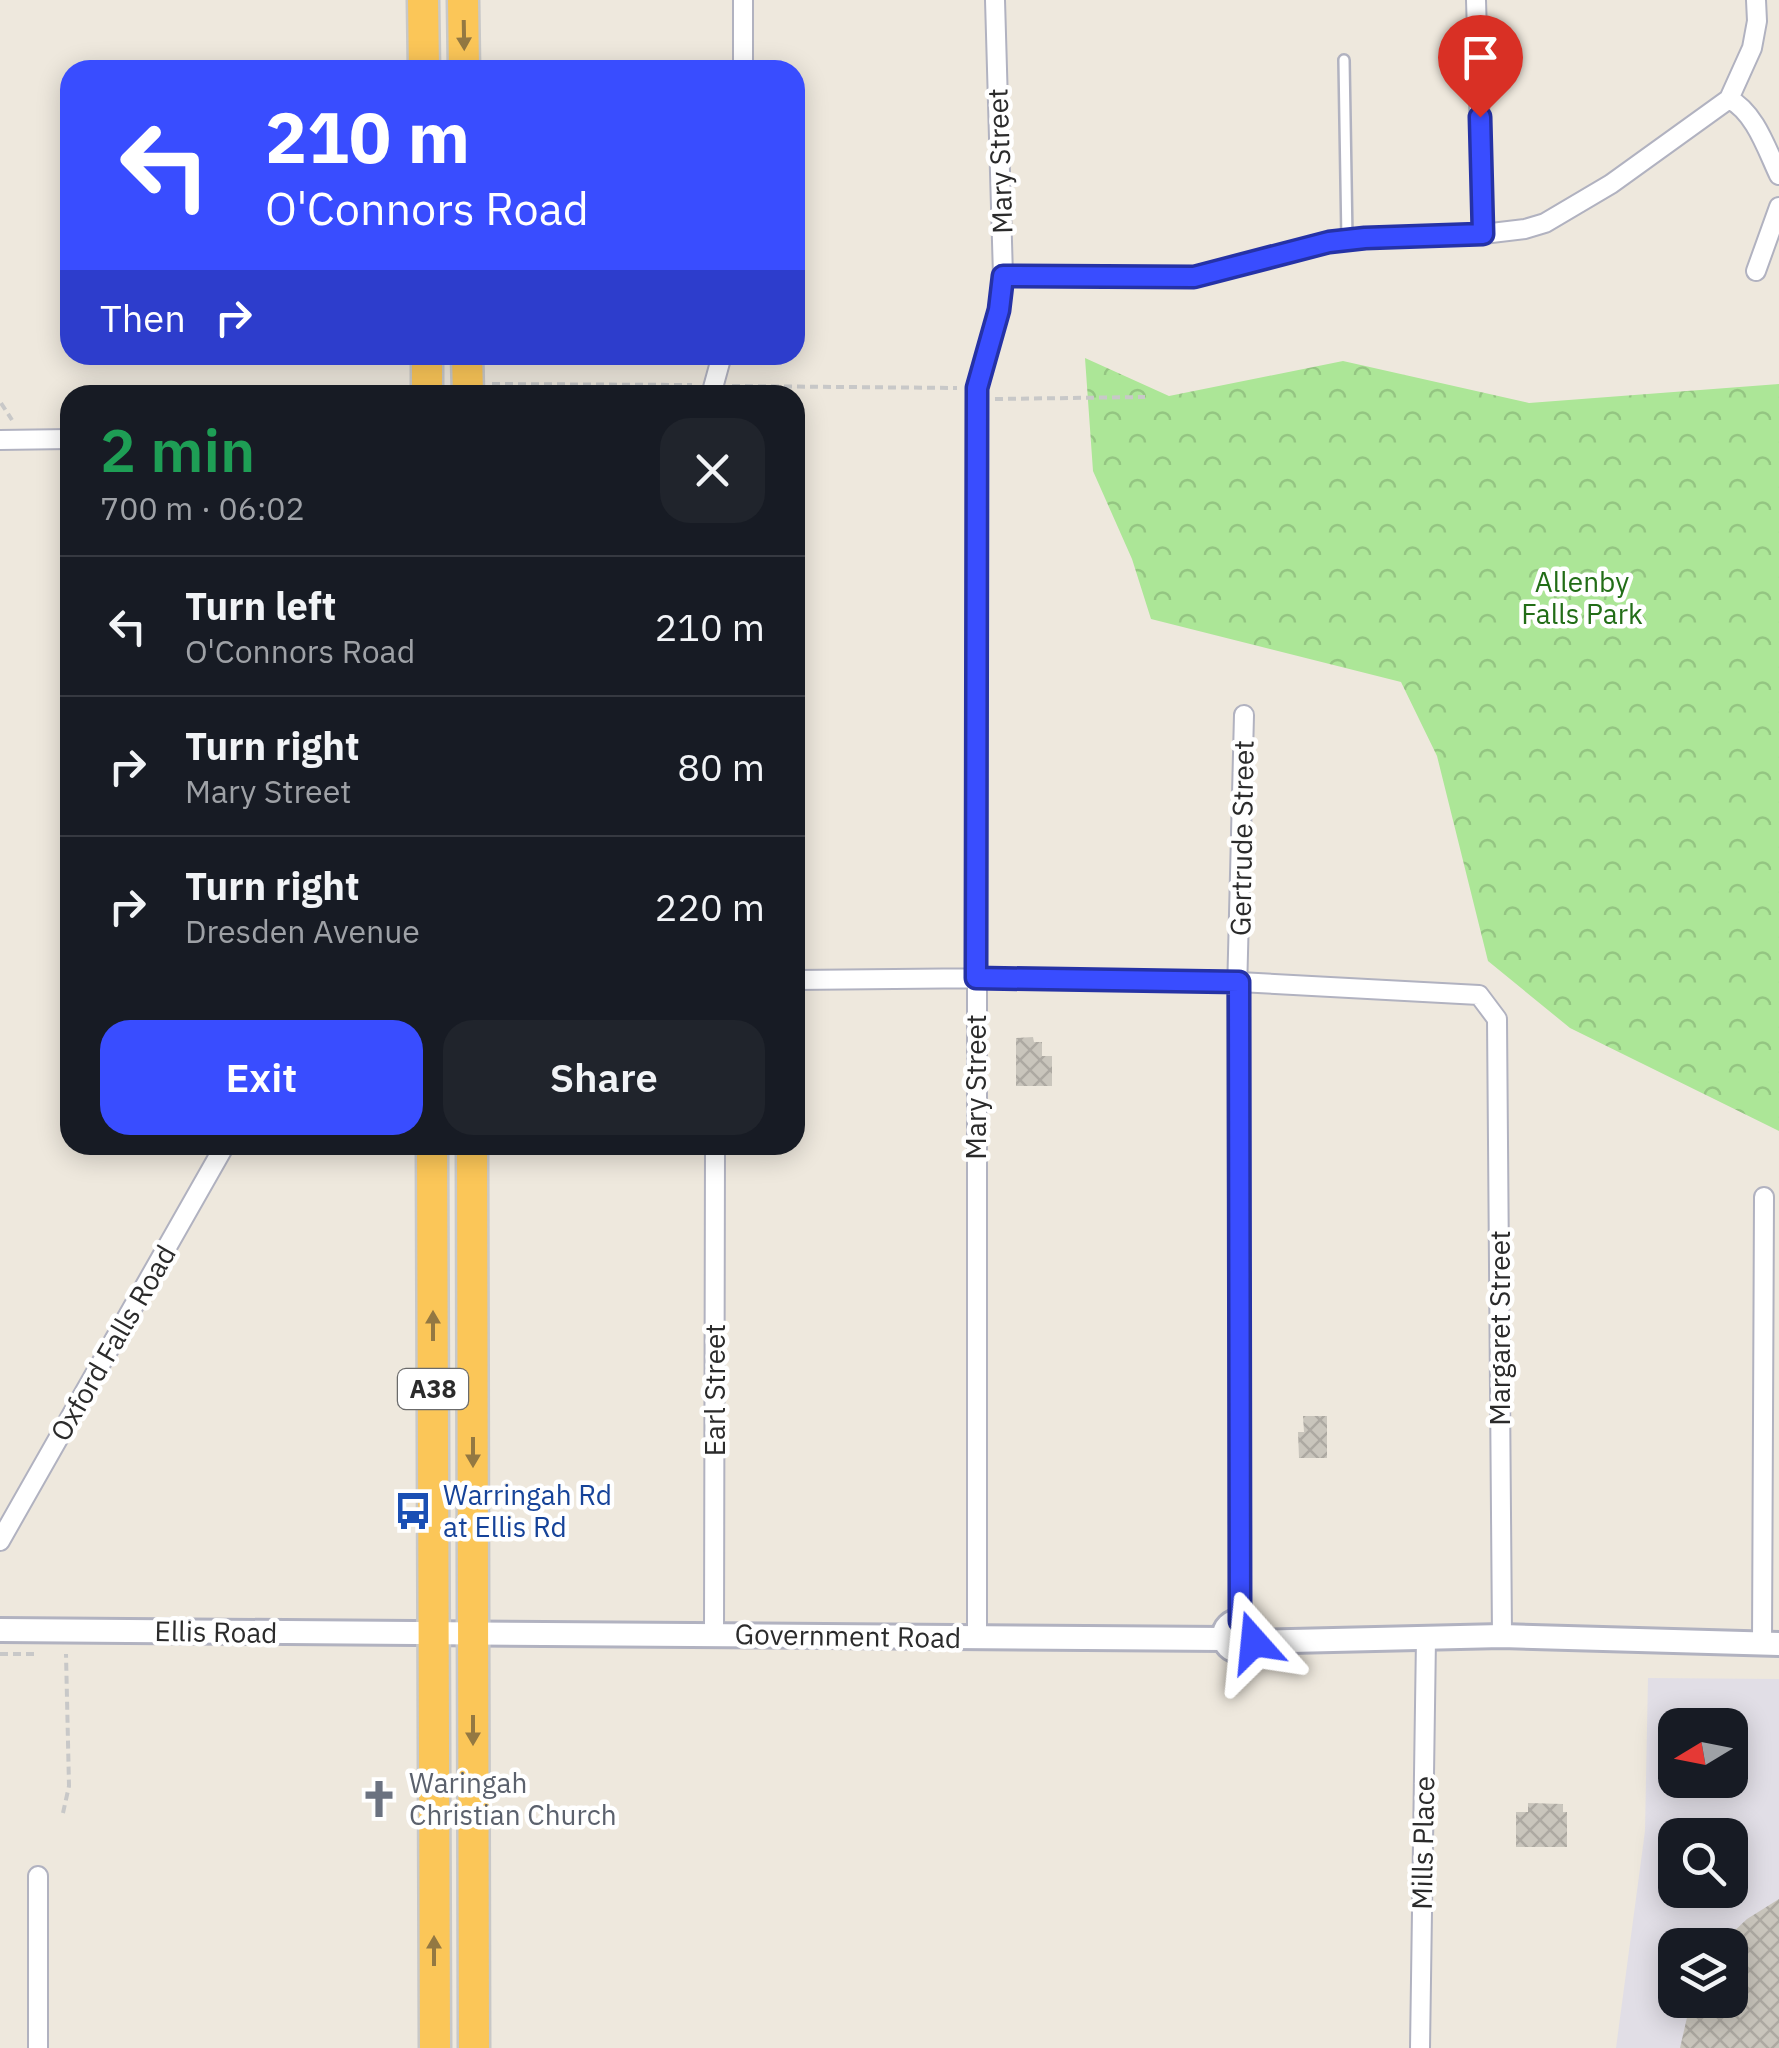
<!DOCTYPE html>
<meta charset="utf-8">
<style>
:root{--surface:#171b24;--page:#20242c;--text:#f1f3f6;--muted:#9ea1a6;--line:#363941;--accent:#394dff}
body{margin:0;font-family:"IBM Plex Sans",sans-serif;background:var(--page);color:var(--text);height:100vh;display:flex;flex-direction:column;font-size:38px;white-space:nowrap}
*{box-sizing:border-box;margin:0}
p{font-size:32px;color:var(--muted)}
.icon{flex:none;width:55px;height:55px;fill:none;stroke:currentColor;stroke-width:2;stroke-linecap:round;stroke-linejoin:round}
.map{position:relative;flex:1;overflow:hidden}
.panel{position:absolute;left:60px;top:385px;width:745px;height:770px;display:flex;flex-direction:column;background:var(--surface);border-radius:30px;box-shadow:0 5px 25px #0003}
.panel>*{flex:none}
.top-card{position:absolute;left:60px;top:60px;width:745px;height:305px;border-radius:30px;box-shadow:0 5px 25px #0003;background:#394dff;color:#fff;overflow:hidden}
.needle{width:65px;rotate:260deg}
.tools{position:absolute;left:1658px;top:1708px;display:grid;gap:20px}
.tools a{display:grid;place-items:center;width:90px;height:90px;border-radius:20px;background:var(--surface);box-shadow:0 5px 25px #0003;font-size:50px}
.pin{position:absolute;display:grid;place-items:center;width:85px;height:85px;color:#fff;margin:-102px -42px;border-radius:50% 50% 50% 0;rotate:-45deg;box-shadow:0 0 10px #0007}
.pin .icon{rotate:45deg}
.me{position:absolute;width:110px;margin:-55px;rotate:342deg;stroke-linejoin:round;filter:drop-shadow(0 0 8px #0008)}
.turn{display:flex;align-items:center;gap:35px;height:210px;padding:0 40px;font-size:45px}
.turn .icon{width:130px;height:130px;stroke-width:2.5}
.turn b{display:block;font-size:70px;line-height:85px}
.then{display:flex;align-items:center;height:95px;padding:0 40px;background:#0003;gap:20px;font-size:38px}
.round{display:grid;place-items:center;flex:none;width:105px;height:105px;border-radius:30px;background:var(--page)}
.head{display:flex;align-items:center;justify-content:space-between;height:170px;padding:0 40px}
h1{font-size:60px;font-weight:600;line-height:75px;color:#1e9e55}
.action{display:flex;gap:20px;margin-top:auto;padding:20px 40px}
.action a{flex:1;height:115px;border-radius:30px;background:var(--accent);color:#fff;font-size:40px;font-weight:600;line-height:115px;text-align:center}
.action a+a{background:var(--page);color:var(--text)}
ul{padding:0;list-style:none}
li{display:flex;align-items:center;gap:30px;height:140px;padding:0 40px;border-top:2px solid var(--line)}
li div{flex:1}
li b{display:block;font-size:38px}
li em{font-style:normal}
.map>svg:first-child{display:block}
.industrial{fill:#e1dee6;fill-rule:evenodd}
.forest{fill:url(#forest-crowns)}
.building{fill:url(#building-cross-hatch)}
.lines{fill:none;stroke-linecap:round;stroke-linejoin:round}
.service-casing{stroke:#b1b2c0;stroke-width:14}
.minor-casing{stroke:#b1b2c0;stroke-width:22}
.tertiary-casing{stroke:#b1b2c0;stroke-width:28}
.trunk-casing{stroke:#c8c8c8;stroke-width:35}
.path{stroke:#c8c8c8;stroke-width:4;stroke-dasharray:8 5;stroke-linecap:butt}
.service{stroke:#fff;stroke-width:9}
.minor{stroke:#fff;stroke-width:18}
.tertiary{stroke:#fff;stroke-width:22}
.trunk{stroke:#fbc658;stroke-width:30}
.oneway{fill:#937842}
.route-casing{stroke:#2532a6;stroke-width:25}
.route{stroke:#394dff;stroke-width:18}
.labels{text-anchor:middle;stroke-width:9;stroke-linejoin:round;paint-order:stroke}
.shield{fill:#fff;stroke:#6b6b6b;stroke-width:2.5}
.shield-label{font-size:25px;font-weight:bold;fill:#2b2b2b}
.street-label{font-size:28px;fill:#2b2b2b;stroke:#fff}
.park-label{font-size:28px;fill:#226d17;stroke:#fff}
.transit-label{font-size:28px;fill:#164399;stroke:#fff;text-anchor:start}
.worship-label{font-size:28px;fill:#5b616d;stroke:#fff;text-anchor:start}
</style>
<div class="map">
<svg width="1779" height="2048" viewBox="0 0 1779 2048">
<defs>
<pattern id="forest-crowns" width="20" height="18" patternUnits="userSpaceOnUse" patternTransform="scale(2.5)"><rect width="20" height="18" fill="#ace697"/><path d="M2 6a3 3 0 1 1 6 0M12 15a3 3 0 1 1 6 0" fill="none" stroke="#94c582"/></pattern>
<pattern id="building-cross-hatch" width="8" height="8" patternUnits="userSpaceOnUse" patternTransform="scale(2.5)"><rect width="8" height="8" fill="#c9c5bc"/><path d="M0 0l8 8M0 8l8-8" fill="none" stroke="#ada9a2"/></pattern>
</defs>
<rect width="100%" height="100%" fill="#eee8dd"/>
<path class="industrial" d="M1648,1678L1779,1679V2048H1616L1645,1831ZM1675,1725H1730V1780H1675ZM1675,1835H1730V1890H1675ZM1675,1945H1730V2000H1675Z"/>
<path class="forest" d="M1085,358L1169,396L1343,361L1529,403L1779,384V1131L1570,1028L1488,961L1437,756L1401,682L1151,619L1132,559L1093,471Z"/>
<path class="building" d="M1033,1037L1034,1042H1042V1056H1052V1086H1016V1038Z
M1303,1416H1327V1458H1299L1298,1432H1304Z
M1528,1803L1563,1804V1812H1567V1847H1516V1812H1528Z
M1779,1899V2048H1680L1691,2000H1730V1935L1747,1919Z"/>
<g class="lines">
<g class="service-casing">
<path id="service" d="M1344,60L1347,240"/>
</g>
<g class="minor-casing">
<path id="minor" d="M743,0V70
M1476,0L1483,234
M1729,99C1755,112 1767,150 1779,175
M1756,271L1779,207
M1003,276L1194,277L1329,242L1365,238L1483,234L1525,229L1545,223L1611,184L1729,99L1752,48L1757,21L1756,0
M711,395L722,355
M0,440L70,439
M795,980L993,978L1239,982L1479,995L1497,1019L1502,1636
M0,1541L225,1145
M1240,1621L1237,993L1244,715
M714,1635L715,1145
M977,1638V388L999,310L1003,276L995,0
M1762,1644L1764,1197
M38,2048V1876
M1420,2048L1426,1638"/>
</g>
<g class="tertiary-casing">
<path id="tertiary" d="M1224 1636a15 15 0 1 1 30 0a15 15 0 1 1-30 0Z
M0,1630L1224,1639
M1254,1642L1502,1636L1779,1644"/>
</g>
<g class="trunk-casing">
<path id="trunk" d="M423,0L424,70
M463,0L464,70
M427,355V395
M467,355L468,395
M432,1145L435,2048
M472,1145L474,2048"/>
</g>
<path class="path" d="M492,384L692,385
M732,386L957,388
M995,399L1145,397
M1,403L12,420
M0,1654H37
M63,1813L69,1786L66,1654"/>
<use href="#service" class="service"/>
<use href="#minor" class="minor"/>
<use href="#tertiary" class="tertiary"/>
<use href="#trunk" class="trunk"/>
</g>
<defs><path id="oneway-solid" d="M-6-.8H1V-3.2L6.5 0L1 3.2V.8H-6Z" transform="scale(2.5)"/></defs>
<g class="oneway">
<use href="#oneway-solid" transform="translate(464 35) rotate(89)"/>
<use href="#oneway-solid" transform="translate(433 1326) rotate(-90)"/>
<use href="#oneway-solid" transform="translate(473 1452) rotate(90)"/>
<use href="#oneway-solid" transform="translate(473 1730) rotate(90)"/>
<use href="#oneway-solid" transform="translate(434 1951) rotate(-90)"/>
</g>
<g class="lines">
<g class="route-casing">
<path id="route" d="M1254,1642L1252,1628L1240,1621L1239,982L976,978L977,388L999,310L1003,276L1194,277L1329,242L1365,238L1483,234L1480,117"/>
</g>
<use href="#route" class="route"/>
</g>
<defs>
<g id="bus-bare" transform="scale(3)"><path d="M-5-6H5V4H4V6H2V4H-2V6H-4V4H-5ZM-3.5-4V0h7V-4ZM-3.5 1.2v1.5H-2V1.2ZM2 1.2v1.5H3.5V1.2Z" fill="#1a4fb4" stroke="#fff" stroke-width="2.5" paint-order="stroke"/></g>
<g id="church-bare" transform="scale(3)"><path d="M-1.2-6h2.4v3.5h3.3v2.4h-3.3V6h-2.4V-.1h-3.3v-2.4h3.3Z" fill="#6b7280" stroke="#fff" stroke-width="2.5" paint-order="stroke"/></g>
</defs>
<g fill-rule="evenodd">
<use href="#bus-bare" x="413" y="1511"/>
<use href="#church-bare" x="379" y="1799"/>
</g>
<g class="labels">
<rect class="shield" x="398" y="1369" width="70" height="40" rx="8"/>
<g class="shield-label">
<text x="433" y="1398">A38</text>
</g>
<g class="street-label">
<text transform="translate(1000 161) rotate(-92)" y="10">Mary Street</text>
<text transform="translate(1242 838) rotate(-89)" y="10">Gertrude Street</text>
<text transform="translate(976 1087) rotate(-90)" y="10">Mary Street</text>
<text transform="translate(1500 1328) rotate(-90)" y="10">Margaret Street</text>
<text transform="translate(113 1343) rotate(-60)" y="10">Oxford Falls Road</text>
<text transform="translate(715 1390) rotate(-90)" y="10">Earl Street</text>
<text transform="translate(216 1632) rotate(1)" y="10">Ellis Road</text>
<text transform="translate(848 1636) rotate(1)" y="10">Government Road</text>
<text transform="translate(1423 1843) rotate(-89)" y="10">Mills Place</text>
</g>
<g class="park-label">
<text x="1582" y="592">Allenby<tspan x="1582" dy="32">Falls Park</tspan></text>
</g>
<g class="transit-label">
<text x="443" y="1505">Warringah Rd<tspan x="443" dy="32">at Ellis Rd</tspan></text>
</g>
<g class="worship-label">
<text x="409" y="1793">Waringah<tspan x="409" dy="32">Christian Church</tspan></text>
</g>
</g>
</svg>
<div class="tools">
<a><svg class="needle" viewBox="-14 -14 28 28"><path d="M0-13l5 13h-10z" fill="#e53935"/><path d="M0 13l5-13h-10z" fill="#9ea1a6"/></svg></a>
<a><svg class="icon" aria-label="search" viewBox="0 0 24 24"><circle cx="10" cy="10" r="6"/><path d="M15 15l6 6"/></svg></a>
<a><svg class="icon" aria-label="layers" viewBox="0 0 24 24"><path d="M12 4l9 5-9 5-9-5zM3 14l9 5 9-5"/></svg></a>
</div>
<div class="pin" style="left:1480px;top:117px;background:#d93025"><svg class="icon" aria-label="arrive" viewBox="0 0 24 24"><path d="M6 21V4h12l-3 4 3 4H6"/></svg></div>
<svg class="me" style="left:1254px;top:1642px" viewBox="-20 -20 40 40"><path d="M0-17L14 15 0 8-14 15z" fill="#394dff" stroke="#fff" stroke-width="4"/></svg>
<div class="top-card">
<div class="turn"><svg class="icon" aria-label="left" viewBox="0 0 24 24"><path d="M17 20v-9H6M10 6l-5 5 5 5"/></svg><div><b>210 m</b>O'Connors Road</div></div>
<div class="then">Then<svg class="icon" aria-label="right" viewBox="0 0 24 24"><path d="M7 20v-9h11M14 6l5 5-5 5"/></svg></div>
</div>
<section class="panel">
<div class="head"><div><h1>2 min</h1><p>700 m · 06:02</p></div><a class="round"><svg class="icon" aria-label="close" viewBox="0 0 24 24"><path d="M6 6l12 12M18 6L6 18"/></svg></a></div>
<ul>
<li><svg class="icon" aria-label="left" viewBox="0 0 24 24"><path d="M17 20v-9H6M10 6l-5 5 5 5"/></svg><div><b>Turn left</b><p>O'Connors Road</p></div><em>210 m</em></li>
<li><svg class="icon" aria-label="right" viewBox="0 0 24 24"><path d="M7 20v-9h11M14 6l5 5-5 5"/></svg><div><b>Turn right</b><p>Mary Street</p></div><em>80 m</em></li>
<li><svg class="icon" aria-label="right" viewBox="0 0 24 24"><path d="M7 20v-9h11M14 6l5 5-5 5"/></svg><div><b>Turn right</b><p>Dresden Avenue</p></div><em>220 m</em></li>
</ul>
<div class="action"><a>Exit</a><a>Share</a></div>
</section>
</div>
